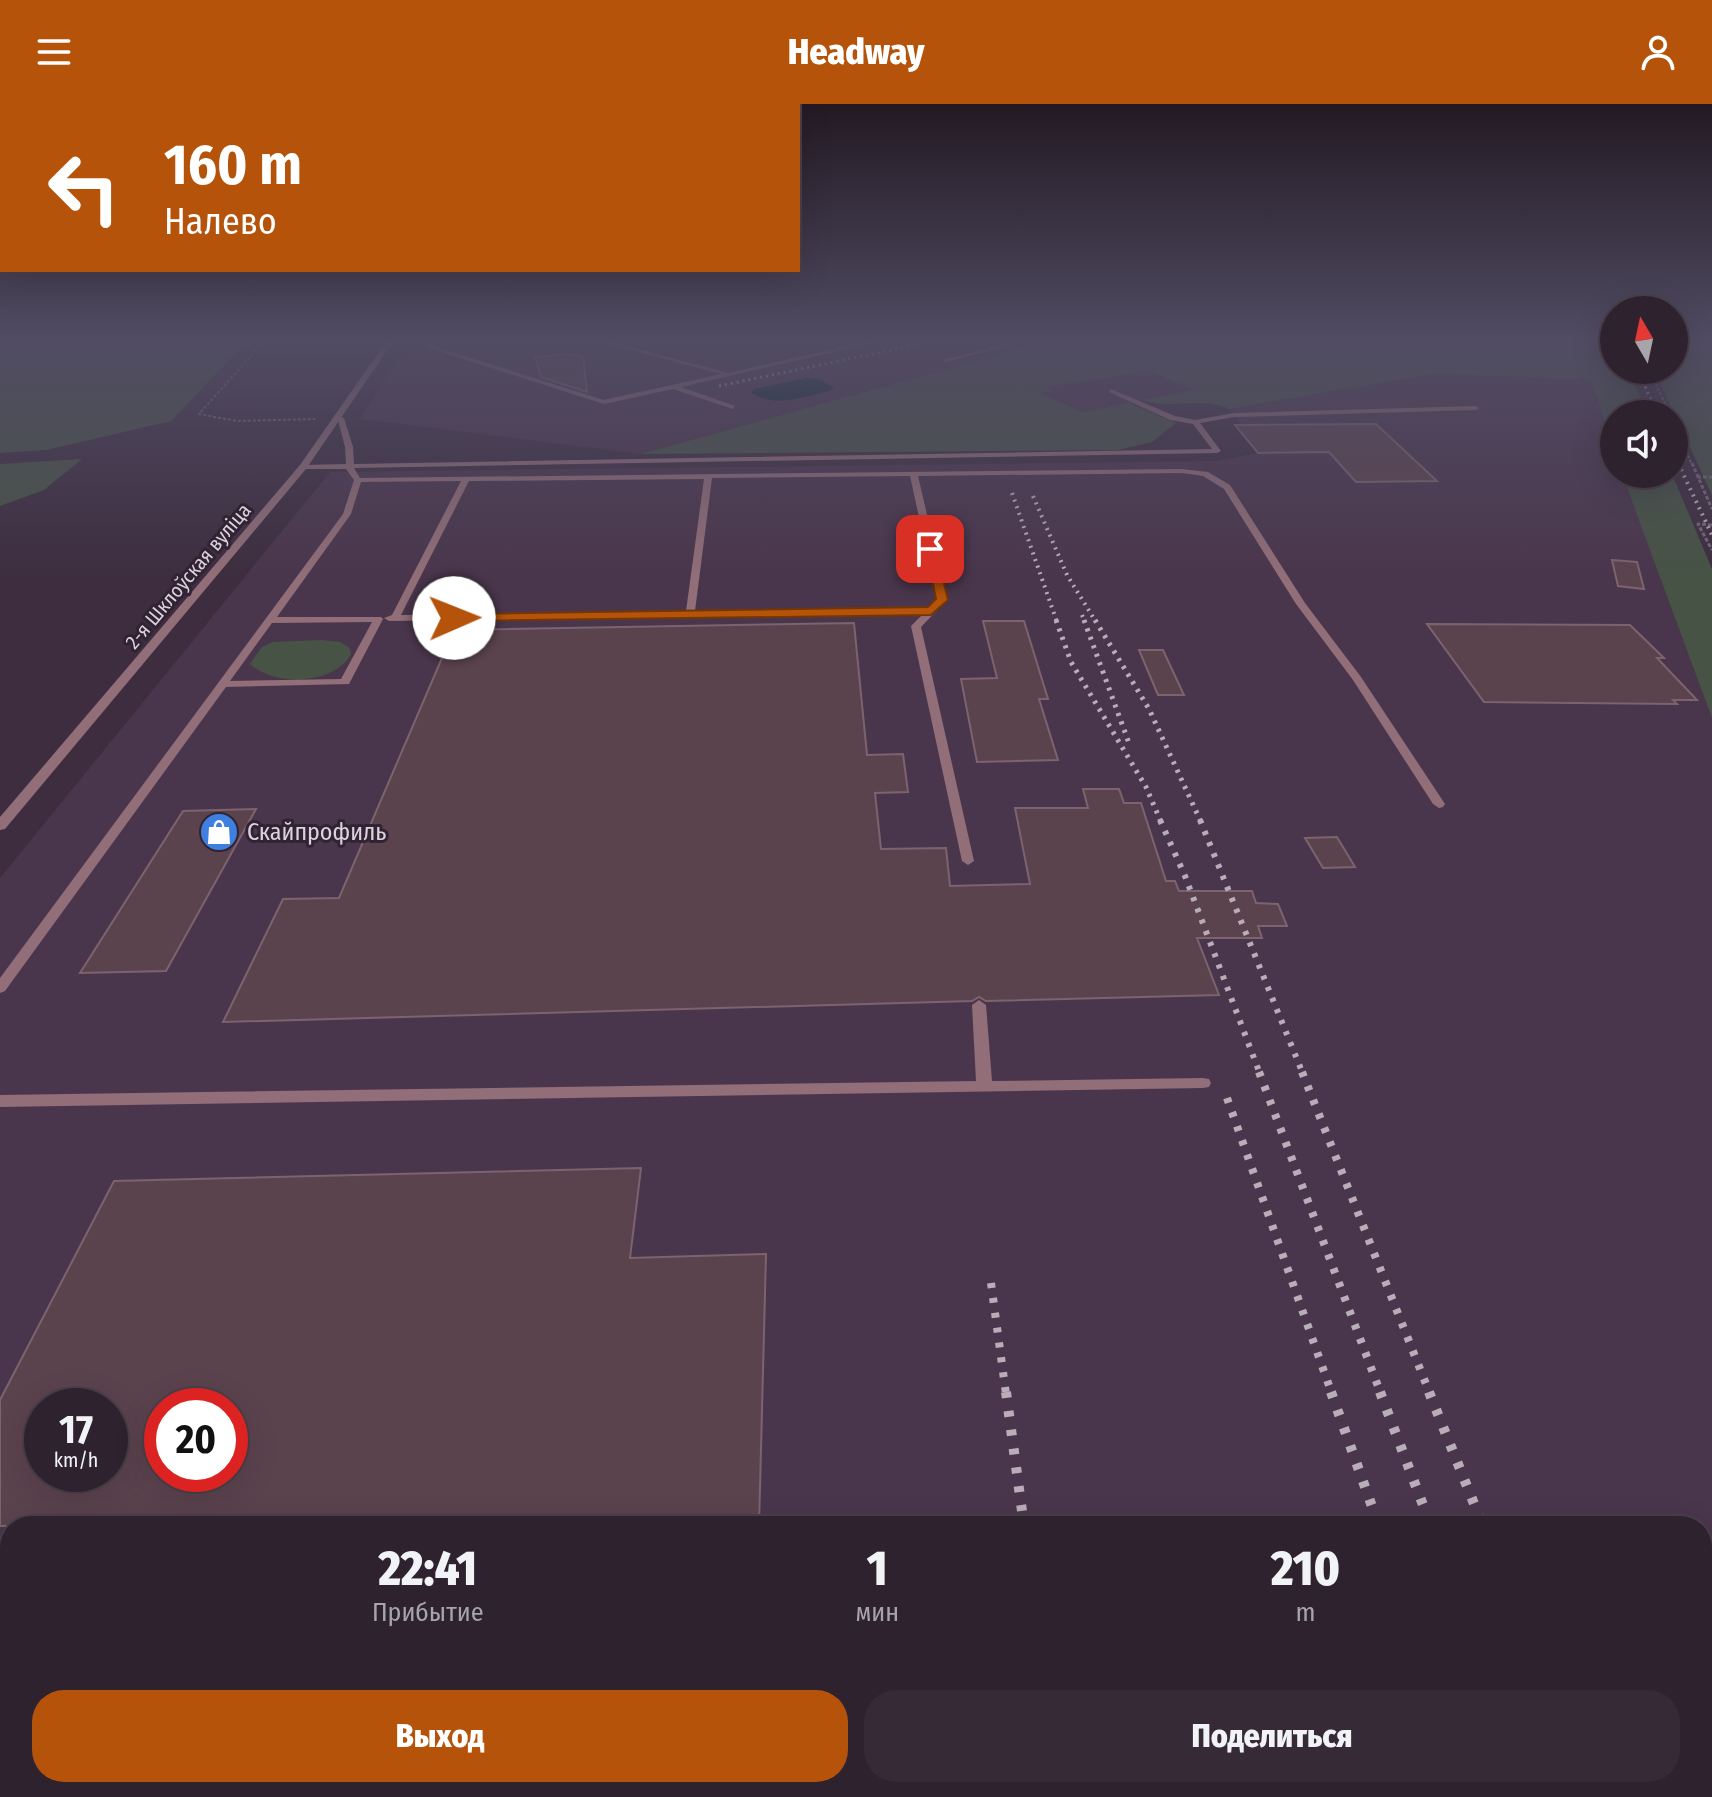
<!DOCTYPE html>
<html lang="ru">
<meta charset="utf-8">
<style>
:root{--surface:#2e222f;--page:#362a37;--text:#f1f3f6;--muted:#a7a4aa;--line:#493f4b;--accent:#b45309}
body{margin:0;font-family:"Fira Sans Condensed",sans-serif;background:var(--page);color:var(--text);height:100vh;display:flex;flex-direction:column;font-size:30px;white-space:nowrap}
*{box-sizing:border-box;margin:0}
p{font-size:26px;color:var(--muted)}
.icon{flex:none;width:44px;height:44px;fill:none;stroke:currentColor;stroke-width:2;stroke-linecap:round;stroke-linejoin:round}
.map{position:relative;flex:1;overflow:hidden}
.side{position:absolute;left:0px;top:1412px;width:1712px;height:282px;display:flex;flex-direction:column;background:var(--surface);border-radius:32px 32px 0 0;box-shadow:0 8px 32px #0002,0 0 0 2px var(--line)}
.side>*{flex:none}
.banner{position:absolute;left:0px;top:0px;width:800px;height:168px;box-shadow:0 8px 32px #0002,0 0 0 2px var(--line);background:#b45309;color:#fff;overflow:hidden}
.needle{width:52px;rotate:351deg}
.controls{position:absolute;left:1600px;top:192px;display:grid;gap:16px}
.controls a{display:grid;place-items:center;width:88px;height:88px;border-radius:50%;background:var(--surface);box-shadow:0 8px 32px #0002,0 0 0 2px var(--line);font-size:40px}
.speed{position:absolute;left:24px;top:1284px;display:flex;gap:16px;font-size:40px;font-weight:700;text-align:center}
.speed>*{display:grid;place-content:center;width:104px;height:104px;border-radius:50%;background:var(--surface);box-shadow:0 8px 32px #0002,0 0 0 2px var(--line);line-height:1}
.speed small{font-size:20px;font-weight:400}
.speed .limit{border:12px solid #d22;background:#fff;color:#111}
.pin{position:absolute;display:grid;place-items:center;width:68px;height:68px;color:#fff;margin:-34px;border-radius:16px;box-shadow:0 4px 12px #0006}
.me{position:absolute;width:88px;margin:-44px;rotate:89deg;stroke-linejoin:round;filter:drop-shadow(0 0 6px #0008)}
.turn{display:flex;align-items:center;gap:28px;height:168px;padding:0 32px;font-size:36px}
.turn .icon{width:104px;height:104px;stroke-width:2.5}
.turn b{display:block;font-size:56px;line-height:68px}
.eta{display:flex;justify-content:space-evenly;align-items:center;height:136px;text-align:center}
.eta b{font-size:48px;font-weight:800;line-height:56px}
.cta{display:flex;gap:16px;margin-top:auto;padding:16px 32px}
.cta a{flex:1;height:92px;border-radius:32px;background:var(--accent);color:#fff;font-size:32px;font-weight:800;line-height:92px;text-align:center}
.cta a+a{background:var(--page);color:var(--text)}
header{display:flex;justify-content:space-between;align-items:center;height:104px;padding:0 32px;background:var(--accent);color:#fff;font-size:36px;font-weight:800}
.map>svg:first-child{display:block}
.built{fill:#4a364c;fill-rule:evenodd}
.green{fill:#475345}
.water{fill:#03232f}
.building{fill:#5b434e;stroke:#7c636e;stroke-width:2;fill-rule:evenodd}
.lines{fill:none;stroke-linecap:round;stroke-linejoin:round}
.path-far1{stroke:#756777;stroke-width:2;stroke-dasharray:3 2;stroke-linecap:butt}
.path{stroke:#756777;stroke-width:3;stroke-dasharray:4 2;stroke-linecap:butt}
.service{fill:#916e78;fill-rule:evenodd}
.tertiary{fill:#916e78;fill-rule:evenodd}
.rail-far5{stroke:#b9adba;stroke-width:3;stroke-dasharray:2 4;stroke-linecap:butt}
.rail-far4{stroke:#b9adba;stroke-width:4;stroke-dasharray:2 5;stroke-linecap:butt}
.rail-far3{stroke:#b9adba;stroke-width:5;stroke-dasharray:3 6;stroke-linecap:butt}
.rail-far2{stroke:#b9adba;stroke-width:6;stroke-dasharray:4 8;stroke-linecap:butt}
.rail-far1{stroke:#b9adba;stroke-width:8;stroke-dasharray:5 10;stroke-linecap:butt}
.rail{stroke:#b9adba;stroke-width:10;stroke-dasharray:6 13;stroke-linecap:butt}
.route{fill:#b45309;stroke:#753606;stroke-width:2}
.labels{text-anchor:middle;stroke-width:6;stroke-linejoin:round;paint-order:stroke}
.far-street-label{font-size:20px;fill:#dcd2dd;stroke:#322334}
.poi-label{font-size:24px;fill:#dcd2dd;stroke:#322334;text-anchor:start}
</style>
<header><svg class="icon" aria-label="menu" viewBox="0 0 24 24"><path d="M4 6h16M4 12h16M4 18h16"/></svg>Headway<svg class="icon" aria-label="person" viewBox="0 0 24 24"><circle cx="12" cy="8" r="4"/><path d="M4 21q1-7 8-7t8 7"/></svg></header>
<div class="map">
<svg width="1712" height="1693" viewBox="0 0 1712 1693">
<rect width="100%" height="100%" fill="#3d2d3f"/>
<path class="built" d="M411,235H1055L641,350L360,315Z
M1150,267L1195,287L1084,308L1039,289L1051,286L1045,283Z
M1433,270L1591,275L1614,346V370H1622L1712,608V1693H0V774L330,368L1217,357L1257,349L1235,321H1242L1229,305ZM42,1302H110V1370H42ZM162,1302H230V1370H162ZM10,1422H1702V1684H10Z"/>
<path class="green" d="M0,235H249L171,317L46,346L0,349Z
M1055,235H1614V266H1629L1647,310H1614V346L1591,275L1433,270L1229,305C1202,292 1171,306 1142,296L1193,286L1150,267L1047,283L1052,287L1040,289L1083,308L1129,299L1176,319L1152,338L1117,346L641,350Z
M1674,235L1712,236V391L1654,266H1674Z
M82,355L44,386L0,402V360Z
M1622,370H1672L1712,465V614Z
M321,536L340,538L349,543L351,550C334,581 275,583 250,560L262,543L273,538Z"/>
<path class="water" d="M806,274L818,275L834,283L830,287C805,292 773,305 751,288L754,285Z"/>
<path class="building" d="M569,250L583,252L587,288L541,273L535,253Z
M1376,320L1437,377L1356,378L1329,348L1258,349L1235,321Z
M1612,456L1637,458L1644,485L1618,482Z
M983,517H1024L1048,595H1039L1058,656L977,658L961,575L997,574Z
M854,519L867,651L903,650L908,688L875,689L881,745L946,744L950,782L1030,780L1015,704H1088L1083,685H1119L1124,699H1141L1166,777H1175L1179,787H1252L1256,799L1278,800L1287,822H1258L1262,834H1197L1219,891L986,897L979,893L972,897L223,918L283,795L339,794L454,526Z
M1427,520L1630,521L1664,554H1657L1697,596H1673L1677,600L1484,598Z
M1139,546H1163L1184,591H1158Z
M256,705L166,867L80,869L183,707Z
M1337,733L1355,763L1323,764L1305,734Z
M641,1064L630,1154L766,1150L759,1422H0V1296L114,1077ZM42,1302H110V1370H42ZM162,1302H230V1370H162Z"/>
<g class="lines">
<path class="path-far1" d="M266,235L199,310L237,317L315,315
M1649,266L1670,310
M1674,319L1692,361"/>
<path class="path" d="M1692,359L1712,405
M1697,373H1712
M1712,421L1698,420L1712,446"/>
<path class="service" d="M428,235H434L431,239L436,243L604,296L721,270L590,235H601L728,269L878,235H891L681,283L735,302L733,305L673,285L604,300L432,245L425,240Z
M1010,235H1017L1010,242L945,258L942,256L1006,240Z
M1111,285L1175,312L1195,316L1234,309L1476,302L1479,304L1476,306L1234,313L1200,319L1221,347L1217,349L354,364L360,374L1182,365L1208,368L1230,381L1305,499L1361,573L1445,700L1443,703L1439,704L1433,700L1353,576L1296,500L1224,385L1203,372L1182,369L918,372L947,496L921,523L974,757L968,761L962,757L911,522L923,510L389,517L384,514L392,511L461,377L361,378L351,410L277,513H381L383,515L349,580L226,583L5,887L0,889V874L343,410L354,376L346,365H303L299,363L303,361L346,360L345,343L337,312L344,314L353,343L354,360L1212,345L1193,320L1170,316L1109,288ZM910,372L937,495L928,504L695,507L712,374ZM704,375L686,507L401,511L469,377ZM372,518L341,575L230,577L272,519Z
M979,896L986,901L992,977L1203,974L1209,975L1211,979L1209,983L1203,984L0,1003V991L976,977L972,901Z"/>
<path class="tertiary" d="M388,235H395L306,365L5,725L0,726V713L300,361Z"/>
<path class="rail-far5" d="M1638,266L1657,310
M719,282L944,235
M1674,351L1679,361"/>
<path class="rail-far4" d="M1678,359L1712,431
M1012,389L1057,518
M1033,392L1067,471L1096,518
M1082,511L1085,518"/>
<path class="rail-far3" d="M1056,516L1071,558L1146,683L1161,718
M1084,516L1130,642
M1095,516L1149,605L1201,718"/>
<path class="rail-far2" d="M1160,716L1185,772L1260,970
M1200,716L1303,970"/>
<path class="rail-far1" d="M1259,968L1381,1290
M1302,968L1430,1290
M1227,994L1332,1290
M991,1179L1006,1290"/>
<path class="rail" d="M1006,1288L1024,1422
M1331,1288L1379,1422
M1380,1288L1431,1422
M1429,1288L1483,1422
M1059,1684L1061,1693
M1471,1684L1474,1693
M1530,1684L1534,1693
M1588,1684L1592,1693"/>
</g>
<linearGradient id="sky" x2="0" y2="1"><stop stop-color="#221923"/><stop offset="0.5" stop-color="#514c63"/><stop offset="1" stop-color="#514c63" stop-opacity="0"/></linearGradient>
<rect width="1712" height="472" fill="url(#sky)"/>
<path class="route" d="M926,443L936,445L948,496L931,511L454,517L448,514L454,510L928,503L936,495Z"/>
<defs>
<g id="shop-disc" transform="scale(2)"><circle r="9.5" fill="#3f7fe0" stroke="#322334"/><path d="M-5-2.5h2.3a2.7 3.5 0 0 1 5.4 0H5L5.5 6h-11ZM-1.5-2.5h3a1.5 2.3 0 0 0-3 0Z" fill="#fff"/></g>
</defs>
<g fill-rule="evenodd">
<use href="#shop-disc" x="219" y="728"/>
</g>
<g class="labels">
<g class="far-street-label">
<text transform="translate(188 472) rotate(-50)" y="7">2-я Шклоўская вуліца</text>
</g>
<g class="poi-label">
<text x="247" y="736">Скайпрофиль</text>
</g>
</g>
</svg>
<div class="controls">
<a><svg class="needle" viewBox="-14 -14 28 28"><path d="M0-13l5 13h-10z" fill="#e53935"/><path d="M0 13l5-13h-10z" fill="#a7a4aa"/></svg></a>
<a><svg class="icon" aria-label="sound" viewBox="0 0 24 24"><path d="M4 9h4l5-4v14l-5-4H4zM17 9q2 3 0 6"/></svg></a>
</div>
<div class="speed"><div>17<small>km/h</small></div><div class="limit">20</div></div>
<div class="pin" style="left:930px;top:445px;background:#d93025"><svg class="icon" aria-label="arrive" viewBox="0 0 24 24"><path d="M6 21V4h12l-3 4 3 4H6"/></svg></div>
<svg class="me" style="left:454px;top:514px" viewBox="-20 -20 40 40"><circle r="19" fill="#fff"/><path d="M0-13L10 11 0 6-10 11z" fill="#b45309"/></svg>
<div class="banner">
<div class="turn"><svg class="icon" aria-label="left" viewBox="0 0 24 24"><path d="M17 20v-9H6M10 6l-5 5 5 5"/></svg><div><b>160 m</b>Налево</div></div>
</div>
<section class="side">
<div class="eta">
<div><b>22:41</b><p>Прибытие</p></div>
<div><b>1</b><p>мин</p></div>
<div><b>210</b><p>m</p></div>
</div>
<div class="cta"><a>Выход</a><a>Поделиться</a></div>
</section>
</div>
